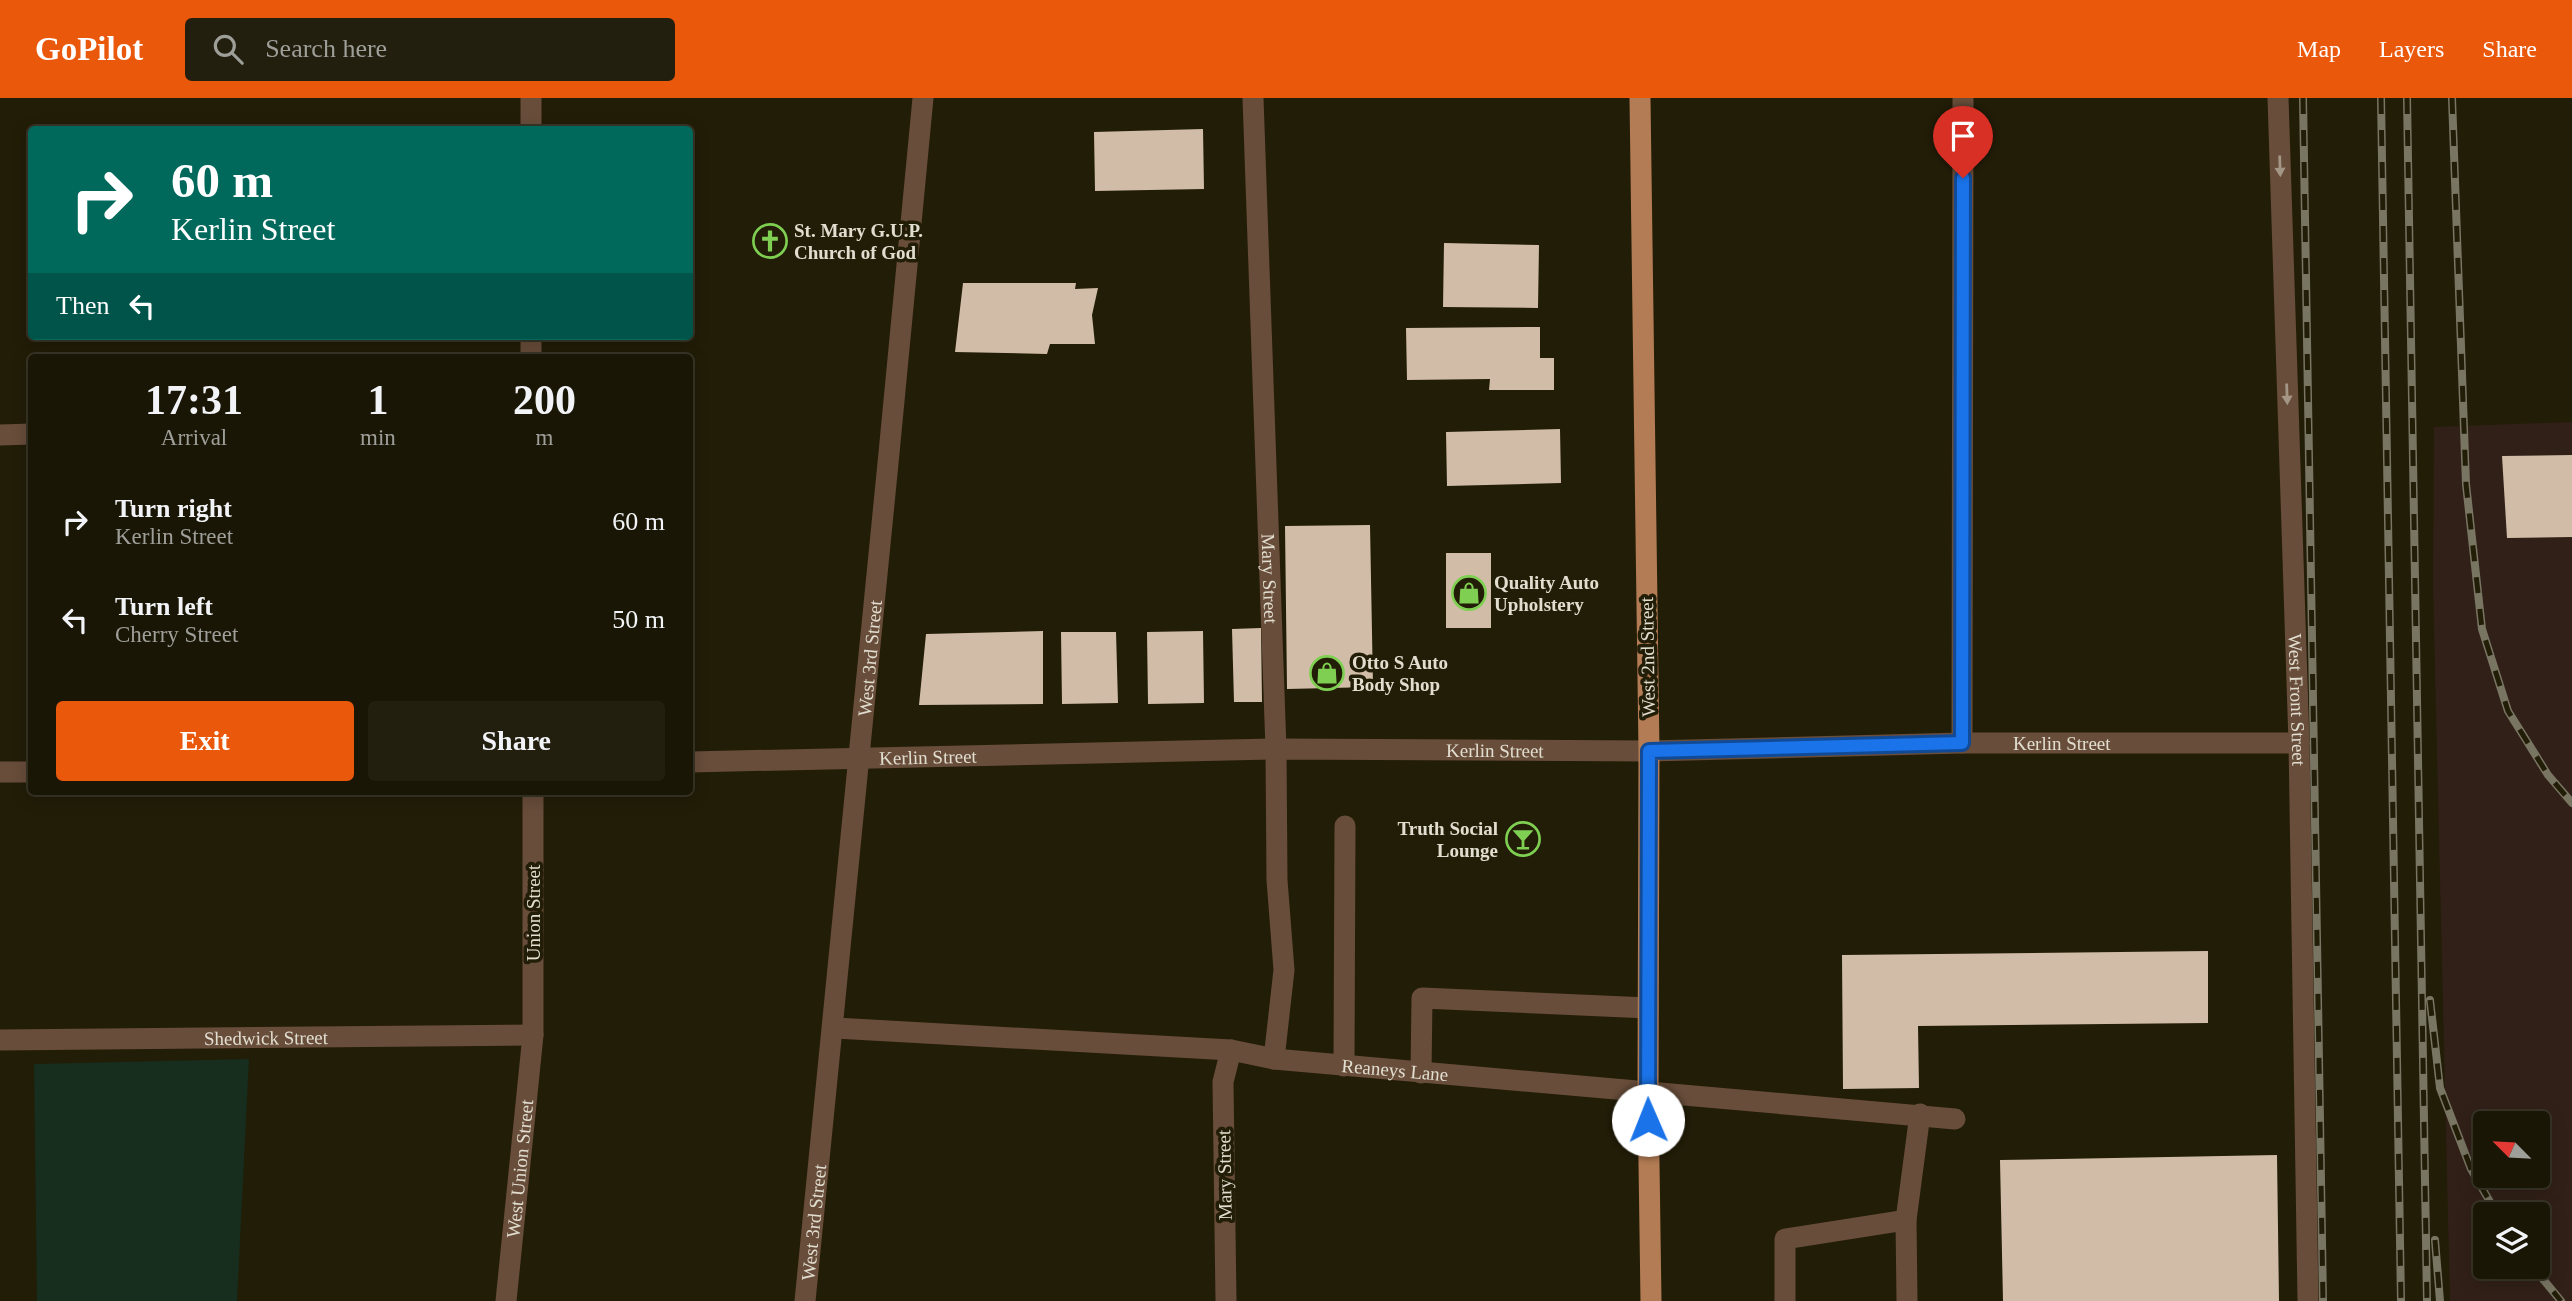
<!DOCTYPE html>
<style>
:root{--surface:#1a1605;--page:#231f0f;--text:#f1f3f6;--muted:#9f9f9a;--line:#383527;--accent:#ea580c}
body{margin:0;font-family:"Times New Roman",serif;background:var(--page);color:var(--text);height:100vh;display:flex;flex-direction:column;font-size:26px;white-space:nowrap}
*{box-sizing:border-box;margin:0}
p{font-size:23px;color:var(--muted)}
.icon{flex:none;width:38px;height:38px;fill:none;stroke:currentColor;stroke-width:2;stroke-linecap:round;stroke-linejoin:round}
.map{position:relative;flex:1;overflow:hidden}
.drawer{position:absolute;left:28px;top:256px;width:665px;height:441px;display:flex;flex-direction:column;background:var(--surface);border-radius:7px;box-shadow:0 4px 18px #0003,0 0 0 2px var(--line)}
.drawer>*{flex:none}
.guide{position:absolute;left:28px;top:28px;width:665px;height:214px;border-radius:7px;box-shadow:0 4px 18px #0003,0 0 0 2px var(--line);background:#00695c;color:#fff;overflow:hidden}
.needle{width:46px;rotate:294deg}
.tools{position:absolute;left:2473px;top:1013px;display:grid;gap:14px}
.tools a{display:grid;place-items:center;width:77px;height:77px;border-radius:7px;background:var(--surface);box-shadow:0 4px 18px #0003,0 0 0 2px var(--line);font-size:35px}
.pin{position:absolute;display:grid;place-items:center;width:60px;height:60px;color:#fff;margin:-72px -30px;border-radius:50% 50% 50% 0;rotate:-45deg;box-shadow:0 0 7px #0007}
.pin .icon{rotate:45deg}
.me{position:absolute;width:77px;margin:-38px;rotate:359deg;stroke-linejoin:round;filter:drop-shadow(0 0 5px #0008)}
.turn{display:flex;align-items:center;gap:24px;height:147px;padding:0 28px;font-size:32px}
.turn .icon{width:91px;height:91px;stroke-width:2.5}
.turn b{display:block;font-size:49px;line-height:60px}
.then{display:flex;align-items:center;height:66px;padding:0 28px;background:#0003;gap:14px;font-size:26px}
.eta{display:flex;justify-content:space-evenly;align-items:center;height:119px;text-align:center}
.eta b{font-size:42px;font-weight:600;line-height:49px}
.button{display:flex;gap:14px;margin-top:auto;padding:14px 28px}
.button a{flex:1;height:80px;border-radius:7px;background:var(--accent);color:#fff;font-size:28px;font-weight:600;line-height:80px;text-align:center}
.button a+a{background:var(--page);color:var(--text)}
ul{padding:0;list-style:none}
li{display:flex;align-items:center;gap:21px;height:98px;padding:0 28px}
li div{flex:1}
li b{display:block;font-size:26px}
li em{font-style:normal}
header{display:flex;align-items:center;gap:42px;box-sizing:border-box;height:98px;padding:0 35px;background:var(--accent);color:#fff}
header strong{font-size:33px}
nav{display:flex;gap:38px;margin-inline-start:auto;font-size:24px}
.search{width:490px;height:63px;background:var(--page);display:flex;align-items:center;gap:18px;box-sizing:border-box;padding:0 24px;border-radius:7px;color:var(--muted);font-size:26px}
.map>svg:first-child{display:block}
.industrial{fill:#312018;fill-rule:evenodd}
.green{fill:#172d1d}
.building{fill:#d1bda7}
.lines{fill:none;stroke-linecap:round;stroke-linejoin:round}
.minor{stroke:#684d3a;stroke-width:21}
.major{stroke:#b37c54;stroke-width:21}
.rail-casing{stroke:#797563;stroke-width:8}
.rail{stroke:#221d07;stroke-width:5;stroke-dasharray:16;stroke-linecap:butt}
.oneway{fill:#a49685}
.route-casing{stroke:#114b97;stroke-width:18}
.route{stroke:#1a73e8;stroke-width:12}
.labels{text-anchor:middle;stroke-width:7;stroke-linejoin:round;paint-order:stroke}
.poi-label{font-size:19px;font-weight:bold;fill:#e1ded0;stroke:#221d07;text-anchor:start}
.street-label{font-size:19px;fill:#e1ded0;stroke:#221d07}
</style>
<header>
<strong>GoPilot</strong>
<div class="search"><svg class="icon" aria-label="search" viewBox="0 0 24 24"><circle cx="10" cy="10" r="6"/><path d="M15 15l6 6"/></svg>Search here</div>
<nav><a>Map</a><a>Layers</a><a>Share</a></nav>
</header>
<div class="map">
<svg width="2572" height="1203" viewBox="0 0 2572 1203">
<rect width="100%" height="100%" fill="#221d07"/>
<path class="industrial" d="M2572,324V1203H2450L2433,487L2434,329ZM2485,1026H2538V1078H2485ZM2485,1116H2538V1169H2485Z"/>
<path class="green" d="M249,961L237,1203H37L34,966Z"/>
<path class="building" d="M1203,31L1204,91L1095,93L1094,34Z
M1444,145L1539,147L1538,210L1443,209Z
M963,185H1076L1075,191L1098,190L1092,217L1095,246H1050L1047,256L955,254Z
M1540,229V260H1554V292H1489L1490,281L1407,282L1406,230Z
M1560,331L1561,385L1447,388L1446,334Z
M2572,357V439L2507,440L2502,358Z
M1370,427L1373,589L1287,591L1285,428Z
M1446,455H1491V530H1446Z
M1261,530L1262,604H1234L1232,531Z
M1043,533V606L919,607L926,536Z
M1203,533L1204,605L1148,606L1147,534Z
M1061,534H1116L1118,605L1062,606Z
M2208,853V925L1918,928L1919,990L1843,991L1842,857Z
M2277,1057L2279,1203H2003L2000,1062Z"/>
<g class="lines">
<g class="minor">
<path d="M531,0V32"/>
<path id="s1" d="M1253,0L1276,651L1277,782L1284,872L1274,961"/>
<path id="s2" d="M2278,0L2299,645L2308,1203"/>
<path d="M531,238V259"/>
<path d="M0,337L32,336"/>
<path d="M1962,645L1963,0"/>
<path id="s3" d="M690,664L1276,651L1649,653L1962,645H2299"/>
<path d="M0,674H32"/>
<path id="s4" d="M835,930L1231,952L1274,961L1955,1021"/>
<path id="s5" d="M0,942L533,937"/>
<path d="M1344,968L1345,728"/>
<path d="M1421,975L1422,900L1648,910"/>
<path d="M1906,1122L1907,1203"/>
<path id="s6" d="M506,1203L533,937V693"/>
<path id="s7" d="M805,1203C848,802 884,401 923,0"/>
<path d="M1226,1203L1223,984L1231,952"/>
<path d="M1785,1203V1141L1906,1122L1920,1016"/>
</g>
<path class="major" d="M1640,0L1649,653L1648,996L1651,1203"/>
<g class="rail-casing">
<path id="rail" d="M2303,0L2323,1203
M2381,0L2401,1203
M2407,0L2427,1203
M2452,0L2466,386L2482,531L2508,613L2548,677L2572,705
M2430,902L2440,990L2471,1071L2497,1116
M2435,1142L2440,1203
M2533,1169L2561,1203"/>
</g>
<use href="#rail" class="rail"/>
</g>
<defs><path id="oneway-solid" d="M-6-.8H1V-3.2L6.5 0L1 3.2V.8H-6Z" transform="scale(1.75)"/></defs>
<g class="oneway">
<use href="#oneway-solid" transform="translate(2280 68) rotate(88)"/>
<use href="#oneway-solid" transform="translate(2287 296) rotate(88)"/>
</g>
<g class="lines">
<g class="route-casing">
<path id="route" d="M1648,1022L1649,653L1962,645L1963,80"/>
</g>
<use href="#route" class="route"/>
</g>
<defs>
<g id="church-ring" transform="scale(1.75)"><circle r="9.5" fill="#221d07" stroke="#7fd052" stroke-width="1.5"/><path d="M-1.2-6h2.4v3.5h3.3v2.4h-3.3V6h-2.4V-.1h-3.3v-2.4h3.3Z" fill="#7fd052"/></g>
<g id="shop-ring" transform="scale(1.75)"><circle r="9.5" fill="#221d07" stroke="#7fd052" stroke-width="1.5"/><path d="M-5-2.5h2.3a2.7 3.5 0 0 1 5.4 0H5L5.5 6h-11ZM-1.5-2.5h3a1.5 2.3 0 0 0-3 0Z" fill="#7fd052"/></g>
<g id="bar-ring" transform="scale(1.75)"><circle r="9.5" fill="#221d07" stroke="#7fd052" stroke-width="1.5"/><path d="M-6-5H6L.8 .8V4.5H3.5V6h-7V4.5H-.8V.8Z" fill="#7fd052"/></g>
</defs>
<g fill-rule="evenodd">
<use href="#church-ring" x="770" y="143"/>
<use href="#shop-ring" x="1469" y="495"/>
<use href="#shop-ring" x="1327" y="575"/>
<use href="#bar-ring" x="1523" y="741"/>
</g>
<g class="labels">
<g class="poi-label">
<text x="794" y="139">St. Mary G.U.P.<tspan x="794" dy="22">Church of God</tspan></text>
<text x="1494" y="491">Quality Auto<tspan x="1494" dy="22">Upholstery</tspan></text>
<text x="1352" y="571">Otto S Auto<tspan x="1352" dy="22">Body Shop</tspan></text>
<text x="1498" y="737" text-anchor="end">Truth Social<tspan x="1498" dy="22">Lounge</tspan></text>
</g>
<g class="street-label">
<text dy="7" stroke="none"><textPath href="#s1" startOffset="481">Mary Street</textPath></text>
<text transform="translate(1647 559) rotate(-91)" y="7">West 2nd Street</text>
<text dy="7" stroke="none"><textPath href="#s7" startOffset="646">West 3rd Street</textPath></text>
<text dy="7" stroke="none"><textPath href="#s2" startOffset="602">West Front Street</textPath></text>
<text dy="7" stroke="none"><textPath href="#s3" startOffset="1372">Kerlin Street</textPath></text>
<text dy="7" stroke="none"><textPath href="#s3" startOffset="805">Kerlin Street</textPath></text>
<text dy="7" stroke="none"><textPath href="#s3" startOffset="238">Kerlin Street</textPath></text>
<text transform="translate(533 815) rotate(-90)" y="7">Union Street</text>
<text dy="7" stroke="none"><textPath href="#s5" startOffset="266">Shedwick Street</textPath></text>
<text dy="7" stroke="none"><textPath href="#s4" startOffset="562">Reaneys Lane</textPath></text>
<text dy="7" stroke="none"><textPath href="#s6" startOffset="133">West Union Street</textPath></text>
<text transform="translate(1224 1077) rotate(-91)" y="7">Mary Street</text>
<text dy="7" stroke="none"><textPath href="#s7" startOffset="79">West 3rd Street</textPath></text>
</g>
</g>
</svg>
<div class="tools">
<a><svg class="needle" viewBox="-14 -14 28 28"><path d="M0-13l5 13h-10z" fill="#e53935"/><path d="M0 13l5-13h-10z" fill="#9f9f9a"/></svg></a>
<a><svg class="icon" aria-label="layers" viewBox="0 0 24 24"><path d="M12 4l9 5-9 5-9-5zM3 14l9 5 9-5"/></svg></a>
</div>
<div class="pin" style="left:1963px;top:80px;background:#d93025"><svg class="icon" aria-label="arrive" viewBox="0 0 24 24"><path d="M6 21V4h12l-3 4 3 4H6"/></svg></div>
<svg class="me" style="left:1648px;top:1022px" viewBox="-20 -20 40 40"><circle r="19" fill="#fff"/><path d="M0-13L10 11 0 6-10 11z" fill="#1a73e8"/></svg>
<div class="guide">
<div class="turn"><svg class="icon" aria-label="right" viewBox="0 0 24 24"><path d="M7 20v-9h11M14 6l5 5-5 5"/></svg><div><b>60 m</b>Kerlin Street</div></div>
<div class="then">Then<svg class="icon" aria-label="left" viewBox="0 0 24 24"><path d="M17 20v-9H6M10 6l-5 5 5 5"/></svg></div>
</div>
<section class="drawer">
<div class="eta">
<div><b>17:31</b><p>Arrival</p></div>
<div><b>1</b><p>min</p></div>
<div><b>200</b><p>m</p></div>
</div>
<ul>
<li><svg class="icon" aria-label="right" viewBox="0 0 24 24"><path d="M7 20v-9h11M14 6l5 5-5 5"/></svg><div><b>Turn right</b><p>Kerlin Street</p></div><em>60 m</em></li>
<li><svg class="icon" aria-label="left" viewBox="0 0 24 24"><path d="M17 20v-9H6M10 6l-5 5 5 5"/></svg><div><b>Turn left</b><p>Cherry Street</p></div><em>50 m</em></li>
</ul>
<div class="button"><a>Exit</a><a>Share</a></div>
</section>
</div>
